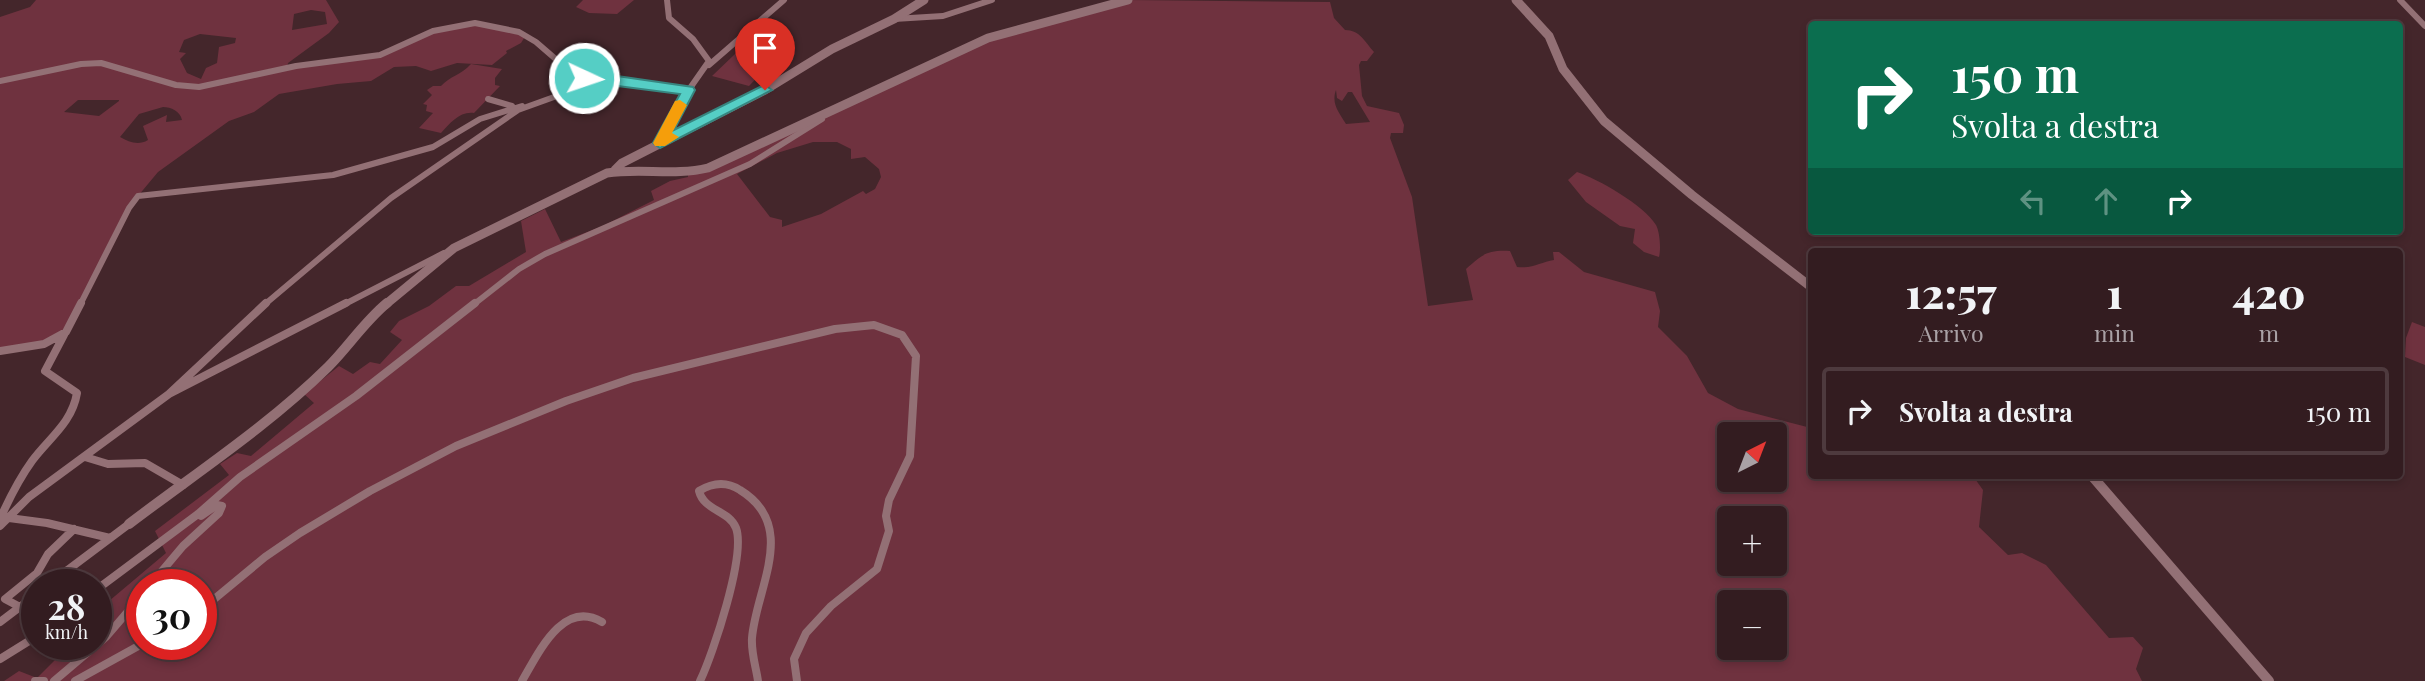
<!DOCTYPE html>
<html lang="it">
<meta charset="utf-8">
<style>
:root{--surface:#331c20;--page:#3b2529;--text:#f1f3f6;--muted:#a9a1a5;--line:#4e3a3e}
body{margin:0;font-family:"Playfair Display",serif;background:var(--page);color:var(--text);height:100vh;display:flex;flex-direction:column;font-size:26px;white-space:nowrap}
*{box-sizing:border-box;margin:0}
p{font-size:23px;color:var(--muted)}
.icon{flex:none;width:38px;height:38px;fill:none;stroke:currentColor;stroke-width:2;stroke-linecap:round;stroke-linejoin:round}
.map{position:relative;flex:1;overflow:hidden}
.drawer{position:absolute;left:1808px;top:248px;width:595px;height:231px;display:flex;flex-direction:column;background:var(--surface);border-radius:7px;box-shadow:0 4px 10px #0003,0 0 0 2px var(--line)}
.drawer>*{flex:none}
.banner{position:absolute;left:1808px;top:21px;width:595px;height:214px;border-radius:7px;box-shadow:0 4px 10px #0003,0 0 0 2px var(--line);background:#0b6e4f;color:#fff;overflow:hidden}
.needle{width:46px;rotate:42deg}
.buttons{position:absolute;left:1717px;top:422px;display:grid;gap:14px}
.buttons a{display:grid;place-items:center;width:70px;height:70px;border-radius:7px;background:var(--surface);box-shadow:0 4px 10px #0003,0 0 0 2px var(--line);font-size:35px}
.speed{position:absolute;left:21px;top:569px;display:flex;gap:14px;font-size:35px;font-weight:700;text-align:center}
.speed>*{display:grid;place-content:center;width:91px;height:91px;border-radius:50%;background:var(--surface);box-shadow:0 4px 10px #0003,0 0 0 2px var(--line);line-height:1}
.speed small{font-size:18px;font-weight:400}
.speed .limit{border:10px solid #d22;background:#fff;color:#111}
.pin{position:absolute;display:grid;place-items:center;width:60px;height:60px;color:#fff;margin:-72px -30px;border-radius:50% 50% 50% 0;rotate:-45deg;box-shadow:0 0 7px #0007}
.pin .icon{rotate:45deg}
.me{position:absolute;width:77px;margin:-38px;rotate:93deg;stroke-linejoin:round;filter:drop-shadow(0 0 5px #0008)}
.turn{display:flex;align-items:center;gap:24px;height:147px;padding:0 28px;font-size:32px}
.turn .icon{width:91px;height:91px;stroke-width:2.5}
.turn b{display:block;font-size:49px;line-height:60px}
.lanes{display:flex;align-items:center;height:66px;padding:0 28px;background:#0003;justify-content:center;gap:35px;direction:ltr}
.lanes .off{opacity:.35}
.eta{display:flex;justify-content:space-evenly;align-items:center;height:119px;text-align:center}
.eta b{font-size:42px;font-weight:800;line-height:49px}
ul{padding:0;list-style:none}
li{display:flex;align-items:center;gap:21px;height:88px;margin:0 14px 10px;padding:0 14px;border:4px solid var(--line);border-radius:7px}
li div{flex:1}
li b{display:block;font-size:26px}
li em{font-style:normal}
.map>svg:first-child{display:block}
.green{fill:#6f323f;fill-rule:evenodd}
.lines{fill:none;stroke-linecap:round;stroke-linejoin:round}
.minor-far1{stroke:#937075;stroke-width:6}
.minor{stroke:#937075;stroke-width:8}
.secondary-far1{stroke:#937075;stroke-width:9}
.secondary{stroke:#937075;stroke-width:10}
.route{fill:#55cec5;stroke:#378680;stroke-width:2}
.slow{fill:#f59e0b}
</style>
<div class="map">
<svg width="2425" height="681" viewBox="0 0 2425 681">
<rect width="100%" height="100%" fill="#44262b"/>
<path class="green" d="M36,0H326L339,22L329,33L288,63L287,67L380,55L426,33L475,23L526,35L521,43L506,51L507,53L492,65L457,63L431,71L416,66L394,67L371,81L337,84L279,94L254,112L229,121L158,172L138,196L89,290L57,339L0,351V17L30,7ZM311,10L325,12L327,24L292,30L294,14ZM200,34L236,38L235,43L219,47L217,63L206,68L201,79L187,73L180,59L186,53L179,52L184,40ZM78,100H119V101L99,116L64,112ZM163,107C171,107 180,111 182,120L166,122L167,115L143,126L148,140C138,146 129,142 120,137L139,114Z
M583,0H634L617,14L589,13L576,7Z
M1128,0L1330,2L1334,18L1345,30C1360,30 1365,42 1374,52L1367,61H1361L1359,65L1362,96L1367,106L1399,113L1404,125L1403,133H1391L1390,138L1412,197L1428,306L1473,300L1466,269C1483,254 1487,250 1510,251L1517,267C1532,269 1541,262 1554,260L1553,252H1559L1584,272L1655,292L1660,311L1658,327L1687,356L1708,393L1738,409L1811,428V476H1973L1983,490L1979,527L2008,555L2022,553L2046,565L2109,638L2133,637L2143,648L2136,669L2142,681H4L19,671L37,678L71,644H96V612L166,553L155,531L229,475L220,464L237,453L251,456L314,403L304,394L339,366L353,374L370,362L380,364L402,340L390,332L399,321L429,306L456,286H469L526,252L521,221L545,209L561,242L603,226L654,200L651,191L670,181L688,177V173L988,38ZM1336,90L1337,98L1342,101L1348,92H1352L1370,122L1346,124C1339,112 1331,104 1336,90ZM813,142H837L851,149V159L865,157L879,169L881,177L875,189L866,194L863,191L821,214L782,227V220L770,217L737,174L777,153ZM1729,434H1774V480H1729ZM1729,518H1774V564H1729ZM142,584H201V644H142ZM1729,602H1774V648H1729Z
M757,33L791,42L749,86L712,76Z
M471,64L502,69L495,78V85L500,86L474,113C460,111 450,123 441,133L419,128L433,113L426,111L427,105L423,104L432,95L427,90L433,86H441C450,76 461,75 471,64Z
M1577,172C1598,179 1644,205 1656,225C1660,232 1661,250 1659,257L1644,252L1633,243L1635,229L1620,226L1586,202L1568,180Z
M2412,322L2425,327V365L2405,357L2406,338Z"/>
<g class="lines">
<path class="minor-far1" d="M2400,0L2425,26
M894,19L943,16L992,0
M709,65L784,0
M0,81L81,64L101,63L176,85L199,87L296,66L380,55L433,31L475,23L519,32L536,42L573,74L598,80
M488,99L512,106
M660,143L688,91L709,61L693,39L669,18L667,0
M80,305L129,208L138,196L333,175L433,147L480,119L522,106
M264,305L391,198L518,110L604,79L688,91
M343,305L444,253
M473,305L519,269L545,254L750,164L822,119"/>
<path class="minor" d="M0,351L44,344L66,332L81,303
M169,394L266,303
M85,457L108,464L145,463L183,485
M9,518L47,523L110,538
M0,519C9,499 19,479 32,461C49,438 72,423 77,393L45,371L64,335
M0,526L29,497L169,394L346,303
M49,584L129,524
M151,584L183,546L219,513L222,506L217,505L201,516L198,514
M96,590L198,514L240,477L356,396L475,303
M20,607L5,599L37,573L48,554L74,529
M201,610L265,557L300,533L370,491L456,446L566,401L633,378L835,329L874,325L902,335L916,356L910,456L889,500L886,516L889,531L877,569L831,606L806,633L794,659L797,681
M0,622L37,594
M0,659L37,636
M35,681H44
M54,681L106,637L142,595
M75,681L142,644
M522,681C539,652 563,599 602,622
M700,681C713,654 746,555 736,528C729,510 704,511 699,491C712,483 726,481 740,490C799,526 756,588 752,638C751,653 756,667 758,681"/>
<path class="secondary-far1" d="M1516,0L1549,36L1563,69L1604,121L1692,195L1811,287
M615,170L622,163L765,90L832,49L894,19L924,0
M385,305L454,248L607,173C641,168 675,176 708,168L988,38L1128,0"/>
<path class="secondary" d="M2092,476L2269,681
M129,524C196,473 268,426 328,367C349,346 364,322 387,303"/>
</g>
<path class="route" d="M584,74L617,76L693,87L695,90L674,130L760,87L765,85L772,90L660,148L653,143L680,94L579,81L577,78Z"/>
<path class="slow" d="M680,100L687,105L672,133L679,137L665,146H655L653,143L675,101Z"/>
</svg>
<div class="buttons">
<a><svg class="needle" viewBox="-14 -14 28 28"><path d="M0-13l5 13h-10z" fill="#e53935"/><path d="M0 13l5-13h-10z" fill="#a9a1a5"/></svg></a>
<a>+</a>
<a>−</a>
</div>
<div class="speed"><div>28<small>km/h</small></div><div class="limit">30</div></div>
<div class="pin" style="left:765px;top:90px;background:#d93025"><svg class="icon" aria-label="arrive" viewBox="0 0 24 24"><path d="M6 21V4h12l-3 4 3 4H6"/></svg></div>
<svg class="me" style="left:584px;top:78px" viewBox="-20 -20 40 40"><circle r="17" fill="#55cec5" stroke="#fff" stroke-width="3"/><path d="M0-11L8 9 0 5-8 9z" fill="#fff"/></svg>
<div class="banner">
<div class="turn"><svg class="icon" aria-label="right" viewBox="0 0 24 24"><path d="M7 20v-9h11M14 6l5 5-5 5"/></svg><div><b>150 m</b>Svolta a destra</div></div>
<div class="lanes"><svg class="icon off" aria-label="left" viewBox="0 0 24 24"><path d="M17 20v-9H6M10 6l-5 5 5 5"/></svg><svg class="icon off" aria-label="ahead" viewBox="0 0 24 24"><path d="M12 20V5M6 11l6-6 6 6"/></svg><svg class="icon" aria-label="right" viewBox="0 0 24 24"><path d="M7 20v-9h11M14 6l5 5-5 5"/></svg></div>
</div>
<section class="drawer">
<div class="eta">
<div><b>12:57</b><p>Arrivo</p></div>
<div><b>1</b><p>min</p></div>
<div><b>420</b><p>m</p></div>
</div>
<ul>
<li><svg class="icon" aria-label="right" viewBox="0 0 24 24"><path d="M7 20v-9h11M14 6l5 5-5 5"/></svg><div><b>Svolta a destra</b></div><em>150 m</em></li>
</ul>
</section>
</div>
